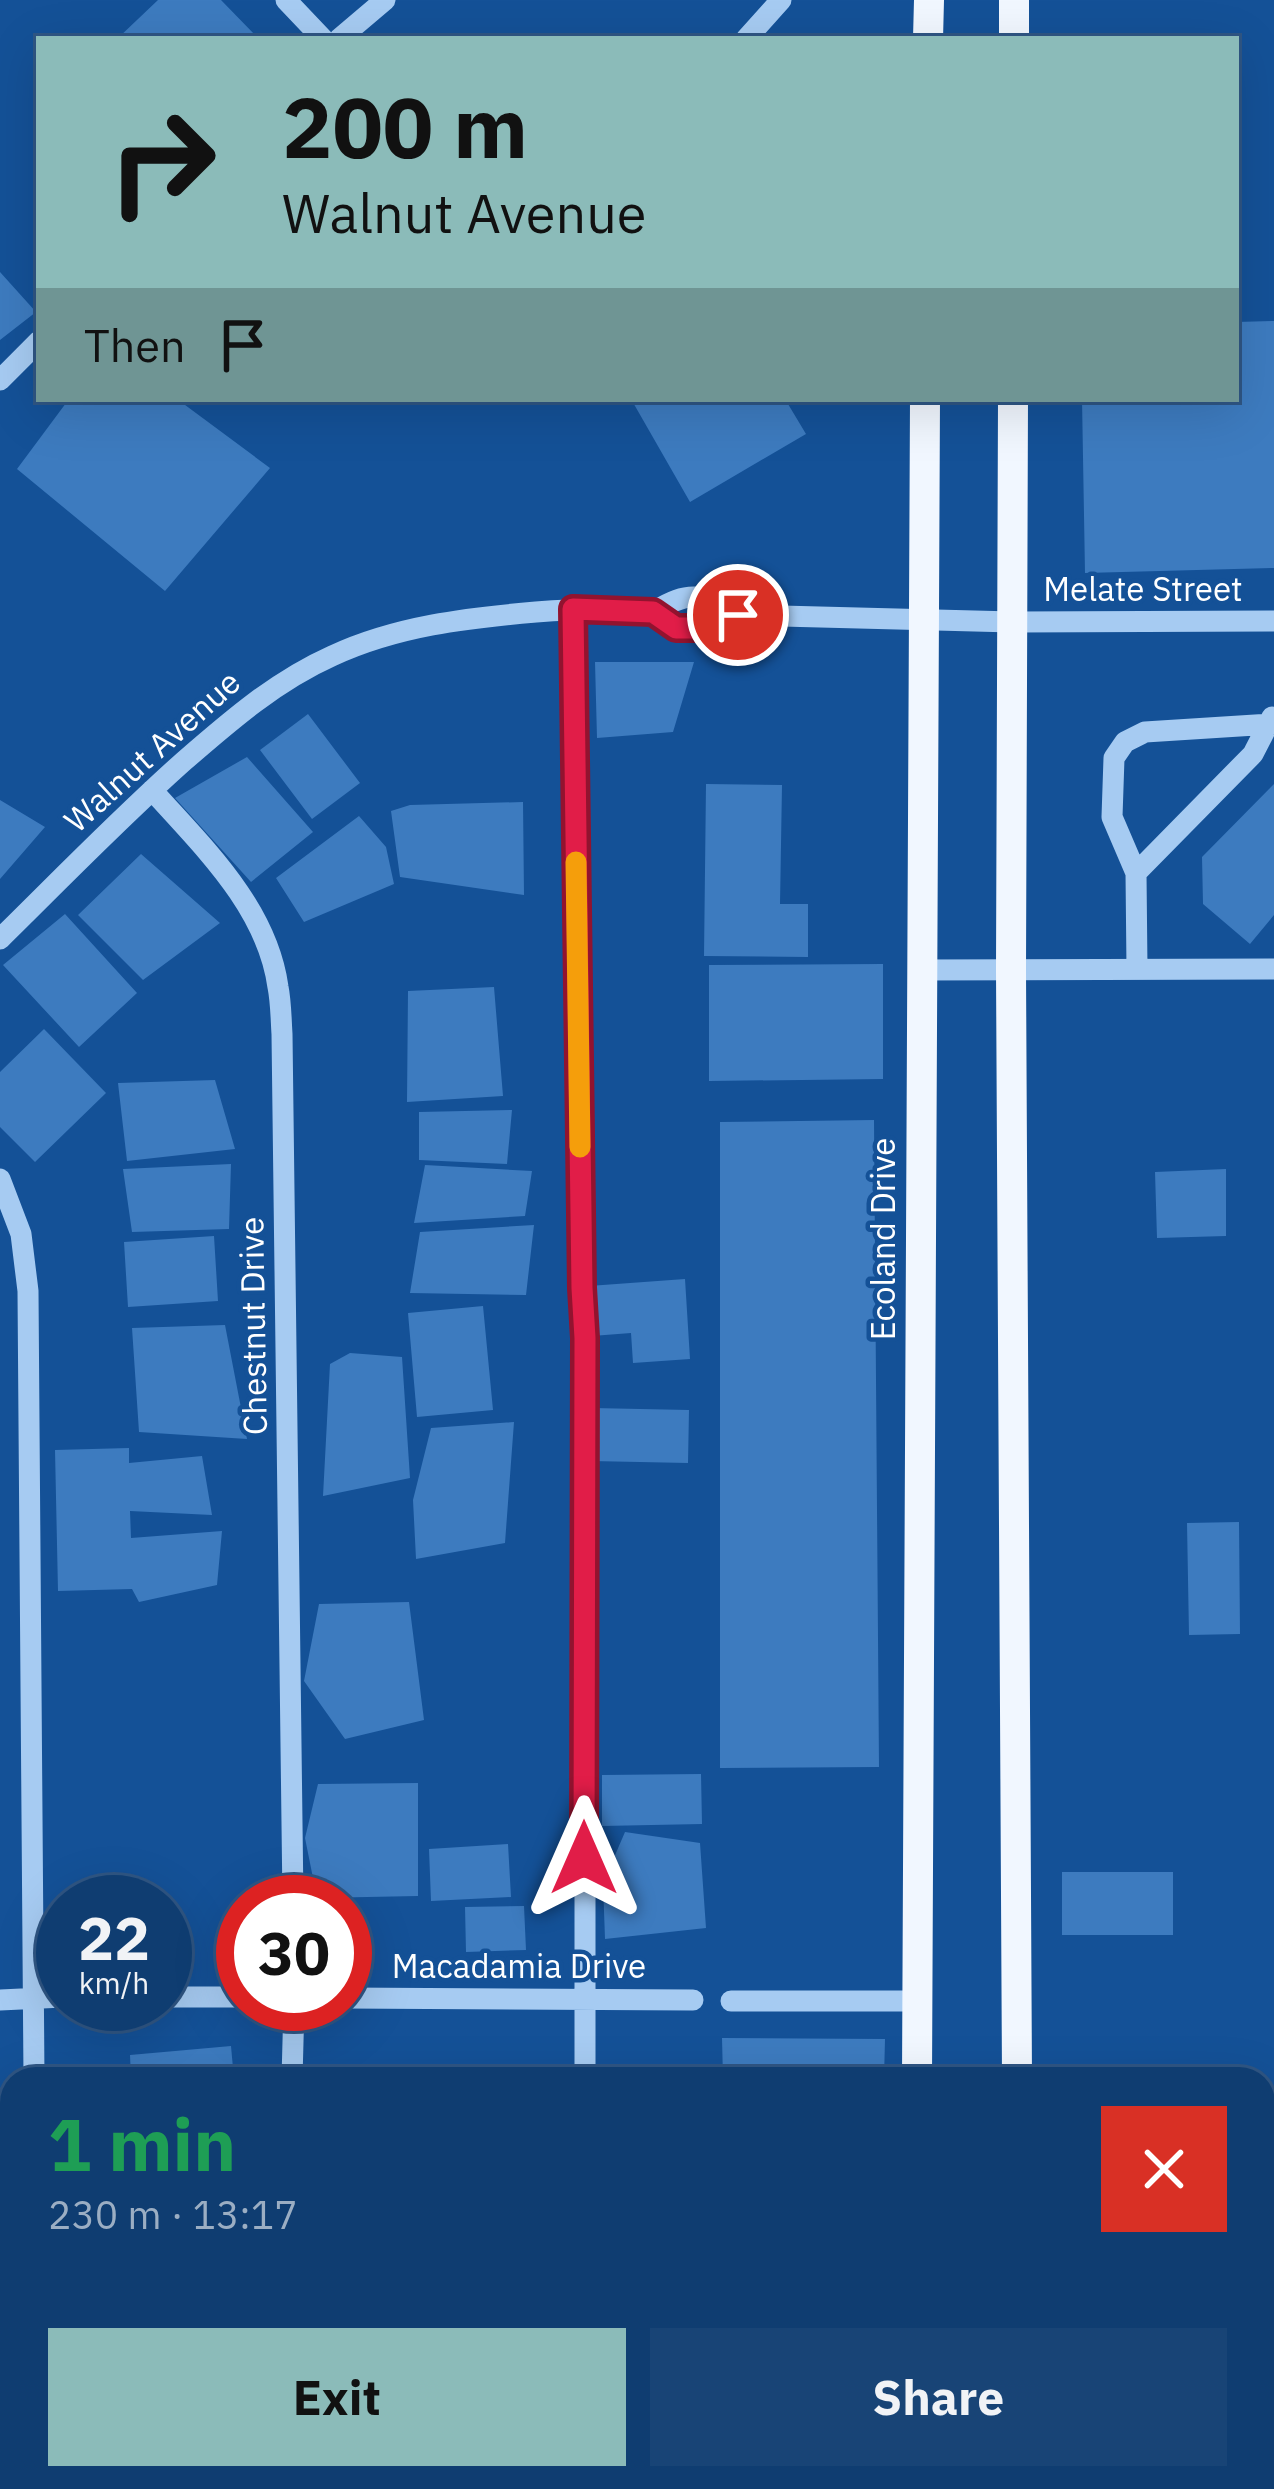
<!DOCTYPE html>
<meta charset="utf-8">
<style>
:root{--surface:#0f3d71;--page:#184476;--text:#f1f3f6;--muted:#9baec3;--line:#2f5684;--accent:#8bbbb9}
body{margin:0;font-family:"IBM Plex Sans",sans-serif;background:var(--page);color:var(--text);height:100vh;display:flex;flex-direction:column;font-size:45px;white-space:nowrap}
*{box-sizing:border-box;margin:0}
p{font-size:39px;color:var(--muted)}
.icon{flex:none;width:66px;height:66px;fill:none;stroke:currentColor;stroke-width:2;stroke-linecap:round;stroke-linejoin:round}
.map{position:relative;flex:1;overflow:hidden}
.drawer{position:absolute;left:0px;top:2067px;width:1275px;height:423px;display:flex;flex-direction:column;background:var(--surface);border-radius:36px 36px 0 0;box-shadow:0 12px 48px #0002,0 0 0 3px var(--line)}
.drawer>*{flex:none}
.top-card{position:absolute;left:36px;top:36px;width:1203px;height:366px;border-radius:0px;box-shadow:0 12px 48px #0002,0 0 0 3px var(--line);background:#8bbbb9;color:#111;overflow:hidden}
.speed{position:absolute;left:36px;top:1875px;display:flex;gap:24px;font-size:60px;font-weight:700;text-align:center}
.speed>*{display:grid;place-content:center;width:156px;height:156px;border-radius:50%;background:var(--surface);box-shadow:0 12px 48px #0002,0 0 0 3px var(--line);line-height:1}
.speed small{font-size:30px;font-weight:400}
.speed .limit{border:18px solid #d22;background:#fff;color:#111}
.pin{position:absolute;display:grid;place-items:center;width:102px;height:102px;color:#fff;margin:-51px;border:6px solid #fff;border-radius:50%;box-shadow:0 3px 12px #0007}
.me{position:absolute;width:132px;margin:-66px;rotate:0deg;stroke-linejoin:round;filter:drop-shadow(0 0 9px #0008)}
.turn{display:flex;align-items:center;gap:42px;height:252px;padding:0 48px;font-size:54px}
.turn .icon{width:156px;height:156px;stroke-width:2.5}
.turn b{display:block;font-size:84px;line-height:102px}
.then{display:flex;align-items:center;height:114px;padding:0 48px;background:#0003;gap:24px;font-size:45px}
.round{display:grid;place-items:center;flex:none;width:126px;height:126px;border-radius:0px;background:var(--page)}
.overview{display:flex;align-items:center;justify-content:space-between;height:204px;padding:0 48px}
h1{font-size:72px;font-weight:700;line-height:90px;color:#1e9e55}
.cta{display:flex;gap:24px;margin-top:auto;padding:24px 48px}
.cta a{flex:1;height:138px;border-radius:0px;background:var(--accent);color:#111;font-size:48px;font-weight:700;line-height:138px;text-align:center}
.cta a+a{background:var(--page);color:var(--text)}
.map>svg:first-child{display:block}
.building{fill:#3d7bbf}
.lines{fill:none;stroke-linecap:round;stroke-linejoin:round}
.minor{stroke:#a6cbf2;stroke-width:21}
.major{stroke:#f1f7ff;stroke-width:30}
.route-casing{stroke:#92132f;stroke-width:30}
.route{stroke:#e11d48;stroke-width:21}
.slow{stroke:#f59e0b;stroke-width:21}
.labels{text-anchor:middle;stroke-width:9;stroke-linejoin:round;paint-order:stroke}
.street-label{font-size:33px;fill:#fff;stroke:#145197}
</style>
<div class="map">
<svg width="1274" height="2489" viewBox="0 0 1274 2489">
<rect width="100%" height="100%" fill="#145197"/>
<path class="building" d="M158,0H221L259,39H117Z
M0,272L36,312L0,340Z
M1274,321V568L1085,573L1082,399H1236V322Z
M69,399H177L270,468L165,591L17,469Z
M631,399H785L806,434L690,502Z
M595,662H694L673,732L597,738Z
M308,714L360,783L312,819L260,750Z
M247,757L313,832L251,882L175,798Z
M706,784L782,785L780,904H808V957L704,956Z
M1274,784V915L1250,944L1203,904L1202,857Z
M0,800L45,827L0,879Z
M523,802L524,895L400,877L391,811L410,805Z
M359,816L386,847L394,884L304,922L276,878Z
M141,854L220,923L143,980L78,915Z
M65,914L137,993L79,1047L3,965Z
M883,964V1079L709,1081V965Z
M494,987L503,1096L407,1102L408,991Z
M44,1029L106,1093L35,1162L0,1127V1072Z
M215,1080L235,1149L127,1161L118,1083Z
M512,1110L507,1164L419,1160V1112Z
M874,1120L879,1767L720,1768V1122Z
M231,1164L229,1229L132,1232L123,1169Z
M425,1165L532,1171L525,1216L414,1223Z
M1226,1169V1236L1157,1238L1155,1172Z
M534,1225L526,1295L410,1293L420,1232Z
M214,1236L218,1301L128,1307L124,1242Z
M685,1279L690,1359L633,1363L631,1333L592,1336L589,1286Z
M483,1306L493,1410L417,1417L408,1313Z
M225,1325L247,1439L139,1432L132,1328Z
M350,1353L402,1357L410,1478L323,1496L330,1364Z
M592,1408L689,1410L688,1463L591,1461Z
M514,1422L505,1543L416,1559L413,1500L431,1428Z
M129,1448V1463L202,1456L212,1515L130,1511L131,1538L222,1531L217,1585L139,1602L132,1589L58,1591L55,1450Z
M1239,1522L1240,1634L1189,1635L1187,1523Z
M409,1602L424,1720L345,1739L304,1681L319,1604Z
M701,1774L702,1824L602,1826V1775Z
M418,1783V1896L317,1898L305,1838L318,1784Z
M625,1832L700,1843L706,1928L605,1939L603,1883Z
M508,1844L511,1897L431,1901L429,1849Z
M1062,1872H1173V1935H1062Z
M524,1906L526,1950L466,1952L465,1907Z
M722,2038L885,2039L884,2079H723Z
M231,2046L234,2079H131L130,2055Z
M358,2478H414V2489H358Z
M438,2480L539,2482V2489H437Z"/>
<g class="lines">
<path class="minor" d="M286,0L323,39
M339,39L385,0
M746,39L781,0
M0,380L39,341
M573,609L582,1288L585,1338V2079
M653,612C689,590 703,593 738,615
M152,790C203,847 267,907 278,987C281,1002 281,1019 282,1034L293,1902
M1136,873L1253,754L1272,717
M0,939C61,879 120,818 184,761C230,721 276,681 332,656C396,626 467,618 536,612C573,609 609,608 646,611C659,613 665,624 677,628C699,634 719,624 738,615L1013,622L1274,621
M1137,969L1136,873L1112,817L1114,758L1125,742L1145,732L1271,724
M921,970L1274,969
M0,1179L21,1234L28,1291L34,2079
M165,1997H243
M345,1998L693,2000
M0,2000L63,1997
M731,2001H915
M292,2079L294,2004
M34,2478V2489
M590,2478V2489
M1194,2478L1209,2489
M282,2489L283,2478"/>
<path class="major" d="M928,39L929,0
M1014,39V0
M1013,399L1011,970L1017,2079
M917,2079L925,399
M924,2478V2489
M1018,2478L1019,2489"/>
</g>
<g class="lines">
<g class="route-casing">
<path id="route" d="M584,1858L585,1338L582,1288L573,609L653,612L676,628H711L738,615"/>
</g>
<use href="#route" class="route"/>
<path class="slow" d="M576,862L580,1147"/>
</g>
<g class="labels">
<g class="street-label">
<text x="1143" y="601">Melate Street</text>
<text transform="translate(152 751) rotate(-42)" y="12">Walnut Avenue</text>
<text transform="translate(883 1239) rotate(-90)" y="12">Ecoland Drive</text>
<text transform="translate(253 1326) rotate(-91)" y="12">Chestnut Drive</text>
<text x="519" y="1978">Macadamia Drive</text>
</g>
</g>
</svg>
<div class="speed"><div>22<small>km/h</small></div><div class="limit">30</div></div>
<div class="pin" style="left:738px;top:615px;background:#d93025"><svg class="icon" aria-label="arrive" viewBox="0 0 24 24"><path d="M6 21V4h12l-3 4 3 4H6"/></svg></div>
<svg class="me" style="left:584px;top:1858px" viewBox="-20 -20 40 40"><path d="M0-17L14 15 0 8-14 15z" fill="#e11d48" stroke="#fff" stroke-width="4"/></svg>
<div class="top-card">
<div class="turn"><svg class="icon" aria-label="right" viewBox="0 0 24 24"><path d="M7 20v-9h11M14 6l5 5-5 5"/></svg><div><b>200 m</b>Walnut Avenue</div></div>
<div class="then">Then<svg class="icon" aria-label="arrive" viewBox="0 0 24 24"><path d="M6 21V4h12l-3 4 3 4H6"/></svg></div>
</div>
<section class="drawer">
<div class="overview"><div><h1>1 min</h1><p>230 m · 13:17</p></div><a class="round" style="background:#d93025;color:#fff"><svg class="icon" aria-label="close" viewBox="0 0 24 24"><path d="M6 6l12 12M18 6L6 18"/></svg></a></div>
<div class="cta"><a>Exit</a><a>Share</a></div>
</section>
</div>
